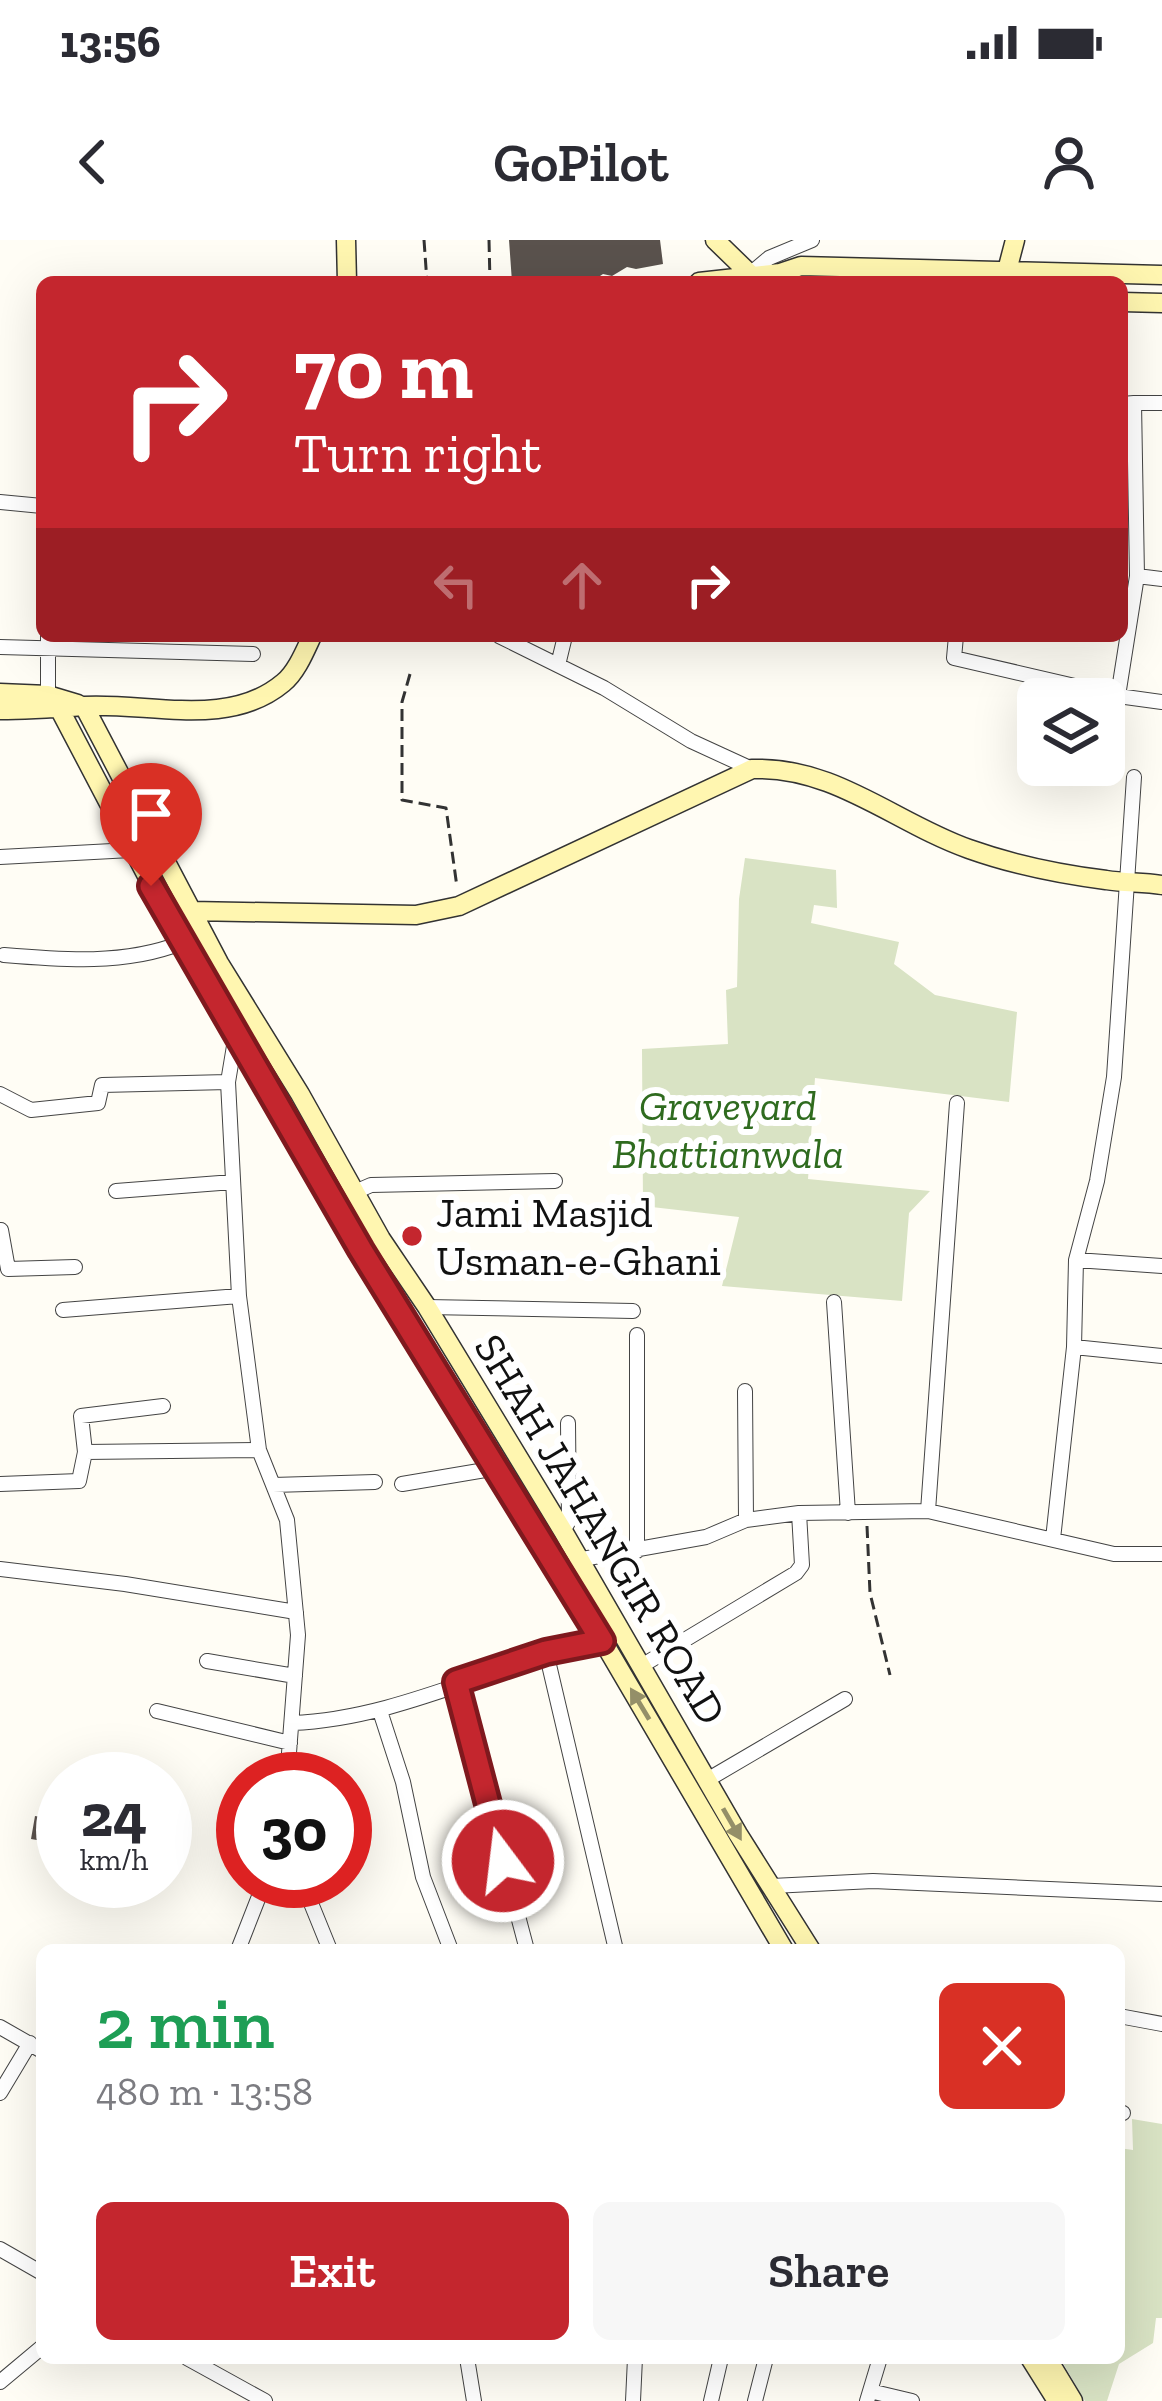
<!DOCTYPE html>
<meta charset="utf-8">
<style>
:root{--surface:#fff;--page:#f7f7f7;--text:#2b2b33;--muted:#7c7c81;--accent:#c4262e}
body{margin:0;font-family:"Zilla Slab",serif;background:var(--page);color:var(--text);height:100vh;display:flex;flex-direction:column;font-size:45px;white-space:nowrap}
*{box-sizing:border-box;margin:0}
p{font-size:39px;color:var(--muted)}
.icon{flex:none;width:66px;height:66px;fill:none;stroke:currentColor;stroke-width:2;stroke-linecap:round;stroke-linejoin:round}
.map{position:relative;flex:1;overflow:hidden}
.side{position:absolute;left:36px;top:1704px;width:1089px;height:420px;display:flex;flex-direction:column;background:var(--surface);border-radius:18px;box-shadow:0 12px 48px #0002}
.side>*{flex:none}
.top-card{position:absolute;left:36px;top:36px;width:1092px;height:366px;border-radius:18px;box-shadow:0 12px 48px #0002;background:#c4262e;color:#fff;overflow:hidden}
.fabs{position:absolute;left:1017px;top:438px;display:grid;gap:24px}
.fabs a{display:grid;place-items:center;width:108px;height:108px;border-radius:18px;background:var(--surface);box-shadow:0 12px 48px #0002;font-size:60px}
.speed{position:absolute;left:36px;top:1512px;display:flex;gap:24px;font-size:60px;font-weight:700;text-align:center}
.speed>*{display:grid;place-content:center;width:156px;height:156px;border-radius:50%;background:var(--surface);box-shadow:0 12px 48px #0002;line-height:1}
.speed small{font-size:30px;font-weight:400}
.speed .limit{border:18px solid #d22;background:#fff;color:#111}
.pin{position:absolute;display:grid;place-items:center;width:102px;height:102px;color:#fff;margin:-123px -51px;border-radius:50% 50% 50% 0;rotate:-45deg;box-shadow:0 0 12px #0007}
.pin .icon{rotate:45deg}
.me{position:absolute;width:132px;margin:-66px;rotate:345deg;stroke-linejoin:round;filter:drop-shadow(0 0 9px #0008)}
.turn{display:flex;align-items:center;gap:42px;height:252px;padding:0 60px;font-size:54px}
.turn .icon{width:156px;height:156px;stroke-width:2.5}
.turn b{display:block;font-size:84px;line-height:102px}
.lanes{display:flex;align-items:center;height:114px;padding:0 60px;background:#0003;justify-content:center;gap:60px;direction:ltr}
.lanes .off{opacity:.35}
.round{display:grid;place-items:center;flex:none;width:126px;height:126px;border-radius:18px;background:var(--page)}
.headline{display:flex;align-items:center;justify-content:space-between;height:204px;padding:0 60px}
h1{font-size:72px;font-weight:600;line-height:90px;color:#1e9e55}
.cta{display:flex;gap:24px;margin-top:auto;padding:24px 60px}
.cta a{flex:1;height:138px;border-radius:18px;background:var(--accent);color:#fff;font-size:48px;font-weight:600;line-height:138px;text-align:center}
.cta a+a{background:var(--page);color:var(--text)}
.status{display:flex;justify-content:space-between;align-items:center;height:84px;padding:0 60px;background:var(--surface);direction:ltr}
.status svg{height:33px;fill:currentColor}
header{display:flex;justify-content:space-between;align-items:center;height:156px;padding:0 60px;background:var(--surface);font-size:54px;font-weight:600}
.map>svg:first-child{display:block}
.cemetery{fill:#d9e3c4}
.building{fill:#5a524d}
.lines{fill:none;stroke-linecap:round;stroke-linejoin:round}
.street-casing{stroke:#444;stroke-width:16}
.secondary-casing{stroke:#333;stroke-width:21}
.path{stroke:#333;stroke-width:3;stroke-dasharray:12 6;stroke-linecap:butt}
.street{stroke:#fff;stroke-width:14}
.secondary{stroke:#fff6b0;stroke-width:18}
.oneway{fill:#948f68}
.route-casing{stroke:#7f191e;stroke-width:30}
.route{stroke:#c4262e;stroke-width:21}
.poi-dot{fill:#c4262e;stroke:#fff;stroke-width:4.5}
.labels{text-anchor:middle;stroke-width:12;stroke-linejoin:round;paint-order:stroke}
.park-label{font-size:42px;font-style:italic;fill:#2f6b1f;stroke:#fff}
.poi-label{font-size:42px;fill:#111;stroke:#fff;text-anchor:start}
.street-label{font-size:42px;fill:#111;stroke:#fff}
</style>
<div class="status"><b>13:56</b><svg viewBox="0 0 49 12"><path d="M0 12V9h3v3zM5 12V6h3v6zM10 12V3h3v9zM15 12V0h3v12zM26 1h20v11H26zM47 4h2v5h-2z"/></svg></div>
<header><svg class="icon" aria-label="back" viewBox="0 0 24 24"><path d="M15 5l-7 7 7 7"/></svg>GoPilot<svg class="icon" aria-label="person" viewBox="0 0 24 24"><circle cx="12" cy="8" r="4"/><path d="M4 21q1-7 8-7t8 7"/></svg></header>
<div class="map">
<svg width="1162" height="2161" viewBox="0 0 1162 2161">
<rect width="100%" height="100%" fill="#fffdf5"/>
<path class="cemetery" d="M745,618L836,630L837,668L814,665L811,683L899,702L894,724L935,755L1017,772L1009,862L815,838L808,939L930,951L909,973L902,1061L722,1046L739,977L643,966L642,809L728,804L726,750L737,747L739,659Z
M1132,1879L1162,1884V2078H1156L1153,2103L1119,2124L1107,2161H1085L1060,2118H1119V1908L1133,1910Z"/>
<path class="building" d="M509,0H660L663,24L636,29L627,27L612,36L603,34L591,42H512Z
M35,1576L58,1580L54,1603L31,1599Z"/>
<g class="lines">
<g class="street-casing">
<path id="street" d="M750,34L769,18L812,0
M1134,163H1162
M0,262L42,266
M1137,336L1162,339
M48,396V455
M499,396L604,448L691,501L752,529
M956,396L954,418L1118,456L1162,462
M0,407L253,414
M558,425L565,396
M1118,456L1137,336L1134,163L1122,164
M0,617L131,610
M4,715C63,720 125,725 181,703
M254,779L236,794L228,842L239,1056L259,1210L287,1280L298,1395L287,1539
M0,854L31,870L98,863L102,845L228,842
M116,951L233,942
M355,952L371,945L555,941
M1,990L8,1029L75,1027
M1076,1020L1097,941L1114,837L1134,537
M834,1062L848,1273
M427,1067L633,1071
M63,1070L239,1056
M637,1095V1311
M1074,1107L1076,1020L1162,1026
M745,1151L746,1280
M85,1212L259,1210
M0,1244L79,1241L85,1212L81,1176L163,1166
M402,1244L497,1228
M273,1245L375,1242
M928,1271L957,863
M563,1291L569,1281L568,1183
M1053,1299L1074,1107L1162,1116
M577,1320L706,1297L746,1280L799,1273L928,1271L1114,1314H1162
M0,1329L125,1344L296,1372
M546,1412L616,1710
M207,1421L295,1436
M643,1425L796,1333L802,1325L799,1273
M456,1442L527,1710
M157,1471L290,1503
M380,1471L403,1542L423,1637L451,1710
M292,1483C399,1479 497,1423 603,1401
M707,1540L845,1459
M302,1641L330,1710
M772,1646L873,1641L1162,1654
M238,1710L265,1641
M1119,1776L1162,1784
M0,1787L42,1811
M0,1853L30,1803
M1119,1873H1123
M0,2009L42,2033
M187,2118L265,2161
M467,2118L474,2161
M0,2142L42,2107
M870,2151L912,2161
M633,2161L635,2118
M711,2161L721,2118
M755,2161L766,2118
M867,2161L880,2118"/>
</g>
<g class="secondary-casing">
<path id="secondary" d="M346,0L347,42
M715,0L750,34
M699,42L780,33L801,26L1162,35
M1004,42L1015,0
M1122,62L1162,63
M0,453L48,455L78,464
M84,466L219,723L300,854L381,999L427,1067L563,1291L738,1594L811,1710
M0,470C28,470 56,468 84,466C148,462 228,489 283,443C296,433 305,411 312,396
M60,470L199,735L280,866L360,1011L580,1362L784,1710
M191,671L416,675L459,666L752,529C835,526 895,583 969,609C1014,625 1059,634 1106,640C1125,643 1143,642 1162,645
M1030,2118L1057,2161
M1047,2118L1073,2161"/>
</g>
<path class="path" d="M424,0L427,42
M489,0L490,42
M410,434L402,462V560L446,568L457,647
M867,1286L870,1353L890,1435"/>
<use href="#street" class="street"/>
<use href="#secondary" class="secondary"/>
</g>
<defs><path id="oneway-solid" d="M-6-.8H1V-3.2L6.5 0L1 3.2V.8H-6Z" transform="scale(3)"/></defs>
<g class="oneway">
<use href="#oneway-solid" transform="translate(640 1464) rotate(-121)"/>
<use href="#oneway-solid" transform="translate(732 1584) rotate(60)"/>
</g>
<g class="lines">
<g class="route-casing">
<path id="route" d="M151,646L361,1010L602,1401L546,1412L456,1442L503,1621"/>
</g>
<use href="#route" class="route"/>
</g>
<circle class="poi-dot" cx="412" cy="996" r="12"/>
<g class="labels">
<g class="park-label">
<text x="728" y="880">Graveyard<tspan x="728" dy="48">Bhattianwala</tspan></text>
</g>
<g class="poi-label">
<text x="436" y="987">Jami Masjid<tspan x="436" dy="48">Usman-e-Ghani</tspan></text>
</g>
<g class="street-label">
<text transform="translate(601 1289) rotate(59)" y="15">SHAH JAHANGIR ROAD</text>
</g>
</g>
</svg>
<div class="fabs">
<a><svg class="icon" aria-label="layers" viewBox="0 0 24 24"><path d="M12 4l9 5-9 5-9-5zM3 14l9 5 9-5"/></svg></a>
</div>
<div class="speed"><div>24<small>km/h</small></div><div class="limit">30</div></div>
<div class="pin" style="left:151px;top:646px;background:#d93025"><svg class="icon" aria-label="arrive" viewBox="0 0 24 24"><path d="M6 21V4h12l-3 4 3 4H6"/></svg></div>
<svg class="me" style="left:503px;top:1621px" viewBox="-20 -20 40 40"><circle r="17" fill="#c4262e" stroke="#fff" stroke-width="3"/><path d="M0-11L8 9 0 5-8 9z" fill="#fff"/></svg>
<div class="top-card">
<div class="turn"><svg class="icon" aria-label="right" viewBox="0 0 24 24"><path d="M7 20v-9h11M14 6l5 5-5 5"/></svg><div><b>70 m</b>Turn right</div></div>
<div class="lanes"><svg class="icon off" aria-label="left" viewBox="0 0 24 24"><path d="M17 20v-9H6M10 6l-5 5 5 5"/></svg><svg class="icon off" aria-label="ahead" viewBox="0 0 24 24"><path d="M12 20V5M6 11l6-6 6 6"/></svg><svg class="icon" aria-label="right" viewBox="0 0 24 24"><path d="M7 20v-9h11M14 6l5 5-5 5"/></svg></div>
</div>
<section class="side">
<div class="headline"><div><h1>2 min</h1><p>480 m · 13:58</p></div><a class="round" style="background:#d93025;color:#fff"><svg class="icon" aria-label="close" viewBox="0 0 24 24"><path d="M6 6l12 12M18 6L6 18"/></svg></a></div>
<div class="cta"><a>Exit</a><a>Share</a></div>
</section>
</div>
